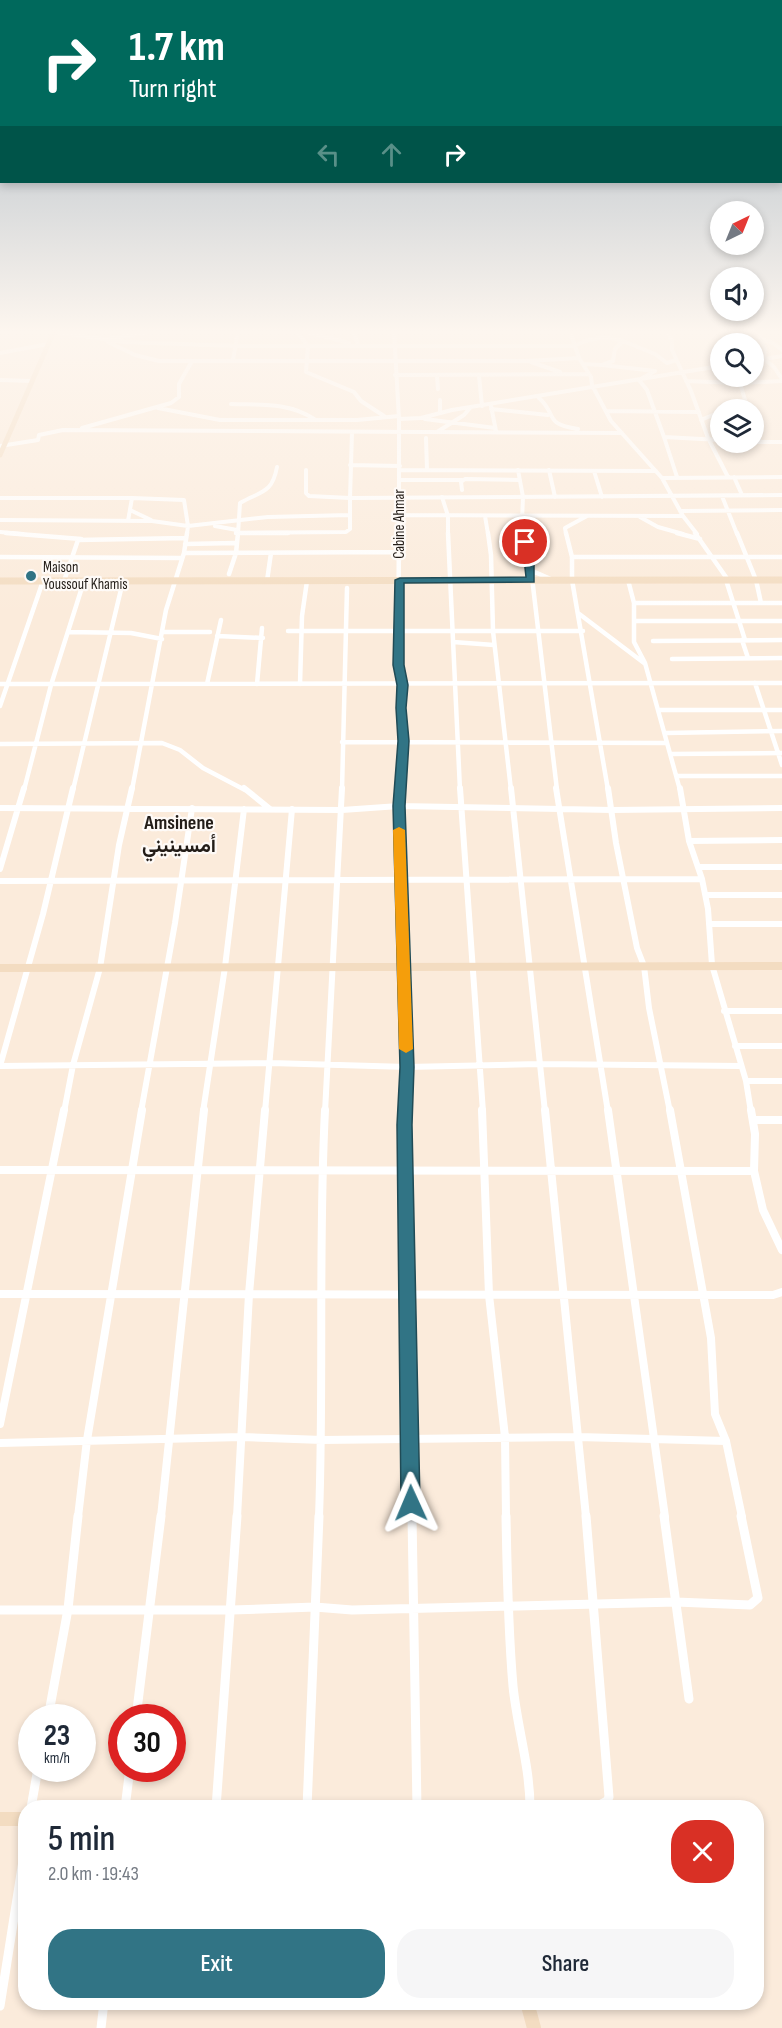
<!DOCTYPE html>
<meta charset="utf-8">
<style>
:root{--surface:#fff;--page:#f6f6f7;--text:#1f2937;--muted:#747a83;--accent:#317485}
body{margin:0;font-family:"Sofia Sans Condensed",Vazirmatn,sans-serif;background:var(--page);color:var(--text);height:100vh;display:flex;flex-direction:column;font-size:22px;white-space:nowrap}
*{box-sizing:border-box;margin:0}
p{font-size:20px;color:var(--muted)}
.icon{flex:none;width:33px;height:33px;fill:none;stroke:currentColor;stroke-width:2;stroke-linecap:round;stroke-linejoin:round}
.map{position:relative;flex:1;overflow:hidden}
.side{position:absolute;left:18px;top:1800px;width:746px;height:210px;display:flex;flex-direction:column;background:var(--surface);border-radius:24px;box-shadow:0 3px 9px #0003}
.side>*{flex:none}
.guide{position:absolute;left:0px;top:0px;width:783px;height:183px;box-shadow:0 3px 9px #0003;background:#00695c;color:#fff;overflow:hidden}
.needle{width:39px;rotate:43deg}
.buttons{position:absolute;left:710px;top:201px;display:grid;gap:12px}
.buttons a{display:grid;place-items:center;width:54px;height:54px;border-radius:50%;background:var(--surface);box-shadow:0 3px 9px #0003;font-size:30px}
.speed{position:absolute;left:18px;top:1704px;display:flex;gap:12px;font-size:30px;font-weight:700;text-align:center}
.speed>*{display:grid;place-content:center;width:78px;height:78px;border-radius:50%;background:var(--surface);box-shadow:0 3px 9px #0003;line-height:1}
.speed small{font-size:15px;font-weight:400}
.speed .limit{border:9px solid #d22;background:#fff;color:#111}
.pin{position:absolute;display:grid;place-items:center;width:51px;height:51px;color:#fff;margin:-26px;border:3px solid #fff;border-radius:50%;box-shadow:0 2px 6px #0007}
.me{position:absolute;width:66px;margin:-33px;rotate:359deg;stroke-linejoin:round;filter:drop-shadow(0 0 4px #0008)}
.turn{display:flex;align-items:center;gap:21px;height:126px;padding:0 30px;font-size:27px}
.turn .icon{width:78px;height:78px;stroke-width:2.5}
.turn b{display:block;font-size:42px;line-height:51px}
.lanes{display:flex;align-items:center;height:57px;padding:0 30px;background:#0003;justify-content:center;gap:30px;direction:ltr}
.lanes .off{opacity:.35}
.round{display:grid;place-items:center;flex:none;width:63px;height:63px;border-radius:24px;background:var(--page)}
.headline{display:flex;align-items:center;justify-content:space-between;height:102px;padding:0 30px}
h1{font-size:36px;font-weight:600;line-height:45px}
.action{display:flex;gap:12px;margin-top:auto;padding:12px 30px}
.action a{flex:1;height:69px;border-radius:24px;background:var(--accent);color:#fff;font-size:24px;font-weight:600;line-height:69px;text-align:center}
.action a+a{background:var(--page);color:var(--text)}
.map>svg:first-child{display:block}
.lines{fill:none;stroke-linecap:round;stroke-linejoin:round}
.street-far4{stroke:#fff;stroke-width:4}
.street-far3{stroke:#fff;stroke-width:4.5}
.street-far2{stroke:#fff;stroke-width:6}
.street-far1{stroke:#fff;stroke-width:8}
.street{stroke:#fff;stroke-width:9}
.secondary-far3{stroke:#f3dcc1;stroke-width:5}
.secondary-far2{stroke:#f3dcc1;stroke-width:7}
.secondary-far1{stroke:#f3dcc1;stroke-width:8}
.secondary{stroke:#f3dcc1;stroke-width:14}
.route{fill:#317485;stroke:#204b56;stroke-width:1.5}
.slow{fill:#f59e0b}
.poi-dot{fill:#317485;stroke:#fefaf7;stroke-width:2}
.labels{text-anchor:middle;stroke-width:4.5;stroke-linejoin:round;paint-order:stroke}
.far-street-label{font-size:15px;fill:#231d18;stroke:#fefaf7}
.far-poi-label{font-size:15px;fill:#231d18;stroke:#fefaf7;text-anchor:start}
.neighbourhood-label{font-size:20px;font-weight:bold;fill:#231d18;stroke:#fefaf7}
</style>
<div class="map">
<svg width="782" height="2028" viewBox="0 0 782 2028">
<rect width="100%" height="100%" fill="#fbebdb"/>
<g class="lines">
<path class="street-far4" d="M49,331L124,342L236,346H574C590,338 605,335 623,341L615,349L613,361L602,365L655,371L639,380L647,390L664,437
M296,331L308,346L306,372L354,392L361,401L384,416
M303,331L349,343
M353,331L358,344
M394,331L399,419V534
M570,331L579,358L591,377L592,385L611,421L662,478L683,516L697,534
M667,331L672,341V350L691,391L708,438L728,477
M757,331L765,348L764,359L774,367L782,379
M112,338L156,331
M761,339L773,343L782,350
M623,341L655,354L667,363L676,360
M108,342L135,355L159,361H527L579,358
M0,353L48,344
M233,360L238,331
M753,361L782,356
M531,362L560,372
M583,364L602,365
M395,375L589,374
M437,376L438,389
M479,376L482,406
M0,380L32,381
M686,381L740,383
M539,398C558,415 543,424 578,429
M440,400V413
M231,404C260,405 289,402 314,419
M491,406L496,431
M158,408L220,420H357L399,416
M491,409L548,415
M748,410L740,383L782,381
M606,411L699,412
M399,419L421,418L452,410L720,366
M425,419L495,428
M701,420L720,412
M753,421L760,442
M82,428L171,403L179,397V384L192,361
M437,432L464,415L470,408
M426,438L427,470
M753,442H782
M0,446L38,440L39,435L63,430L622,433
M350,465L400,466
M306,470V493L309,496L350,498L352,432
M400,470L656,471
M518,470L523,497L522,521L525,534
M549,470L555,497
M594,471L602,497
M677,477L664,437L720,440
M734,477L742,495
M662,478L782,477
M400,480H462
M462,490L461,482L465,479L520,480
M722,496L737,534
M442,497L448,516V534
M0,498H132L128,521
M132,498L184,500L188,526L187,534
M130,510L151,520
M680,511L782,510
M399,515L683,516
M485,516L488,534
M640,517L658,527L683,534
M0,520L152,521L188,526L268,517L350,515V498L782,495
M215,526L237,530
M0,532L23,534
M236,533L346,532L350,529V515
M238,534L240,503C261,491 272,494 277,467
M566,534L565,528L587,516"/>
<path class="street-far3" d="M6,533L81,539
M236,533H288
M399,533L398,665C406,705 403,749 400,790
M448,533L460,790
M488,533L491,555L493,631L511,790
M525,533L529,552L557,790
M566,533L572,557
M677,533L700,539
M695,533L728,580
M737,533L756,580L761,603
M185,544L235,543
M184,553L398,552
M0,557L181,558
M530,570L553,580
M229,574L236,553L238,533
M628,580L634,603V642L645,663L680,790
M726,580L745,640
M64,581L78,540L186,538
M267,581L271,553
M634,603H782
M578,613L644,663
M635,621H782
M288,631H583
M68,632L131,633L162,639
M164,632H210
M217,636L263,638
M742,640L748,658
M653,641L782,640
M453,642L494,645
M672,659L782,658
M755,683L782,765
M0,684L782,683
M207,684L221,620
M257,684L262,628
M300,684L302,616L307,581
M0,706L43,581
M658,710H782
M666,733L782,731
M342,742L667,743
M0,744L162,743L180,750L203,768L245,790
M671,754L782,753
M678,776H782
M24,790L51,685L84,581
M73,790L123,581
M132,790L166,610L184,553L187,533
M342,790L347,588
M608,790L572,580V557H782"/>
<path class="street-far2" d="M244,788L270,809
M460,788L483,1112
M511,788L545,1112
M556,788L608,1112
M608,788L616,843L637,948L644,966L649,1008L670,1112
M680,788L689,841L702,879L708,909L712,965L746,1081L751,1112
M0,808L342,810L399,806L400,788
M689,841L782,840
M699,867H782
M0,869L24,788
M0,881L702,879
M706,895H782
M709,924H782
M724,1011H782
M735,1046H782
M0,1066L271,1063L407,1067L539,1064L741,1066
M0,1066L43,914L73,788
M746,1081H782
M64,1112L73,1065L100,968L119,845L132,788
M141,1112L175,923L192,808
M203,1112L225,967L244,809
M265,1112L292,809
M325,1112L342,788
M405,1112L407,1067L399,806L612,810L782,808"/>
<path class="street-far1" d="M406,1110L412,1517
M482,1110L489,1295L505,1437L506,1517
M545,1110L586,1517
M608,1110L665,1517
M670,1110L711,1338L715,1414L726,1441L742,1517
M753,1120H782
M0,1170L754,1171L755,1134L751,1110
M754,1171L763,1210L782,1250
M0,1294L773,1295L782,1292
M0,1424L64,1110
M0,1443L242,1437L322,1440L578,1437L726,1441
M78,1517L87,1440L142,1110
M161,1517L204,1110
M237,1517L249,1294L265,1110
M319,1517C324,1382 318,1246 325,1110"/>
<path class="street" d="M412,1516L417,1808
M506,1516C507,1572 508,1629 513,1686C517,1727 530,1766 530,1808
M586,1516L609,1797L607,1801L594,1808
M664,1516L689,1699
M0,1610H232L315,1607L352,1610L676,1602L750,1605L758,1598L741,1516
M48,1718L68,1609L78,1516
M136,1718L161,1516
M31,1808L38,1768
M125,1808L130,1768
M216,1808L237,1516
M307,1808L319,1516
M0,2006L26,1842
M101,2028L104,2002"/>
<path class="secondary-far3" d="M0,455L54,331"/>
<path class="secondary-far2" d="M0,581L782,580"/>
<path class="secondary-far1" d="M0,968L782,966"/>
<path class="secondary" d="M0,1819H26
M527,2002L534,2028"/>
</g>
<linearGradient id="sky" x2="0" y2="1"><stop stop-color="#a3b2bf"/><stop offset="0.54" stop-color="#fdf6ef"/><stop offset="1" stop-color="#fdf6ef" stop-opacity="0"/></linearGradient>
<rect width="782" height="614" fill="url(#sky)"/>
<path class="route" d="M522,540H529L534,552V582L404,583V665L408,685L406,708L409,741L405,806L414,1067L412,1125L420,1503L417,1509L411,1511L404,1509L401,1503L397,1125L400,1067L393,806L398,741L396,708L397,685L393,665L395,580L400,578L526,577Z"/>
<path class="slow" d="M399,827L405,830L413,1049L406,1053L399,1049L393,830Z"/>
<circle class="poi-dot" cx="31" cy="576" r="6"/>
<g class="labels">
<g class="far-street-label">
<text transform="translate(399 524) rotate(-90)" y="5">Cabine Ahmar</text>
</g>
<g class="far-poi-label">
<text x="43" y="572">Maison<tspan x="43" dy="17">Youssouf Khamis</tspan></text>
</g>
<g class="neighbourhood-label">
<text x="179" y="829">Amsinene<tspan x="179" dy="23">أمسينيني</tspan></text>
</g>
</g>
</svg>
<div class="buttons">
<a><svg class="needle" viewBox="-14 -14 28 28"><path d="M0-13l5 13h-10z" fill="#e53935"/><path d="M0 13l5-13h-10z" fill="#747a83"/></svg></a>
<a><svg class="icon" aria-label="sound" viewBox="0 0 24 24"><path d="M4 9h4l5-4v14l-5-4H4zM17 9q2 3 0 6"/></svg></a>
<a><svg class="icon" aria-label="search" viewBox="0 0 24 24"><circle cx="10" cy="10" r="6"/><path d="M15 15l6 6"/></svg></a>
<a><svg class="icon" aria-label="layers" viewBox="0 0 24 24"><path d="M12 4l9 5-9 5-9-5zM3 14l9 5 9-5"/></svg></a>
</div>
<div class="speed"><div>23<small>km/h</small></div><div class="limit">30</div></div>
<div class="pin" style="left:525px;top:542px;background:#d93025"><svg class="icon" aria-label="arrive" viewBox="0 0 24 24"><path d="M6 21V4h12l-3 4 3 4H6"/></svg></div>
<svg class="me" style="left:411px;top:1503px" viewBox="-20 -20 40 40"><path d="M0-17L14 15 0 8-14 15z" fill="#317485" stroke="#fff" stroke-width="4"/></svg>
<div class="guide">
<div class="turn"><svg class="icon" aria-label="right" viewBox="0 0 24 24"><path d="M7 20v-9h11M14 6l5 5-5 5"/></svg><div><b>1.7 km</b>Turn right</div></div>
<div class="lanes"><svg class="icon off" aria-label="left" viewBox="0 0 24 24"><path d="M17 20v-9H6M10 6l-5 5 5 5"/></svg><svg class="icon off" aria-label="ahead" viewBox="0 0 24 24"><path d="M12 20V5M6 11l6-6 6 6"/></svg><svg class="icon" aria-label="right" viewBox="0 0 24 24"><path d="M7 20v-9h11M14 6l5 5-5 5"/></svg></div>
</div>
<section class="side">
<div class="headline"><div><h1>5 min</h1><p>2.0 km · 19:43</p></div><a class="round" style="background:#d93025;color:#fff"><svg class="icon" aria-label="close" viewBox="0 0 24 24"><path d="M6 6l12 12M18 6L6 18"/></svg></a></div>
<div class="action"><a>Exit</a><a>Share</a></div>
</section>
</div>
